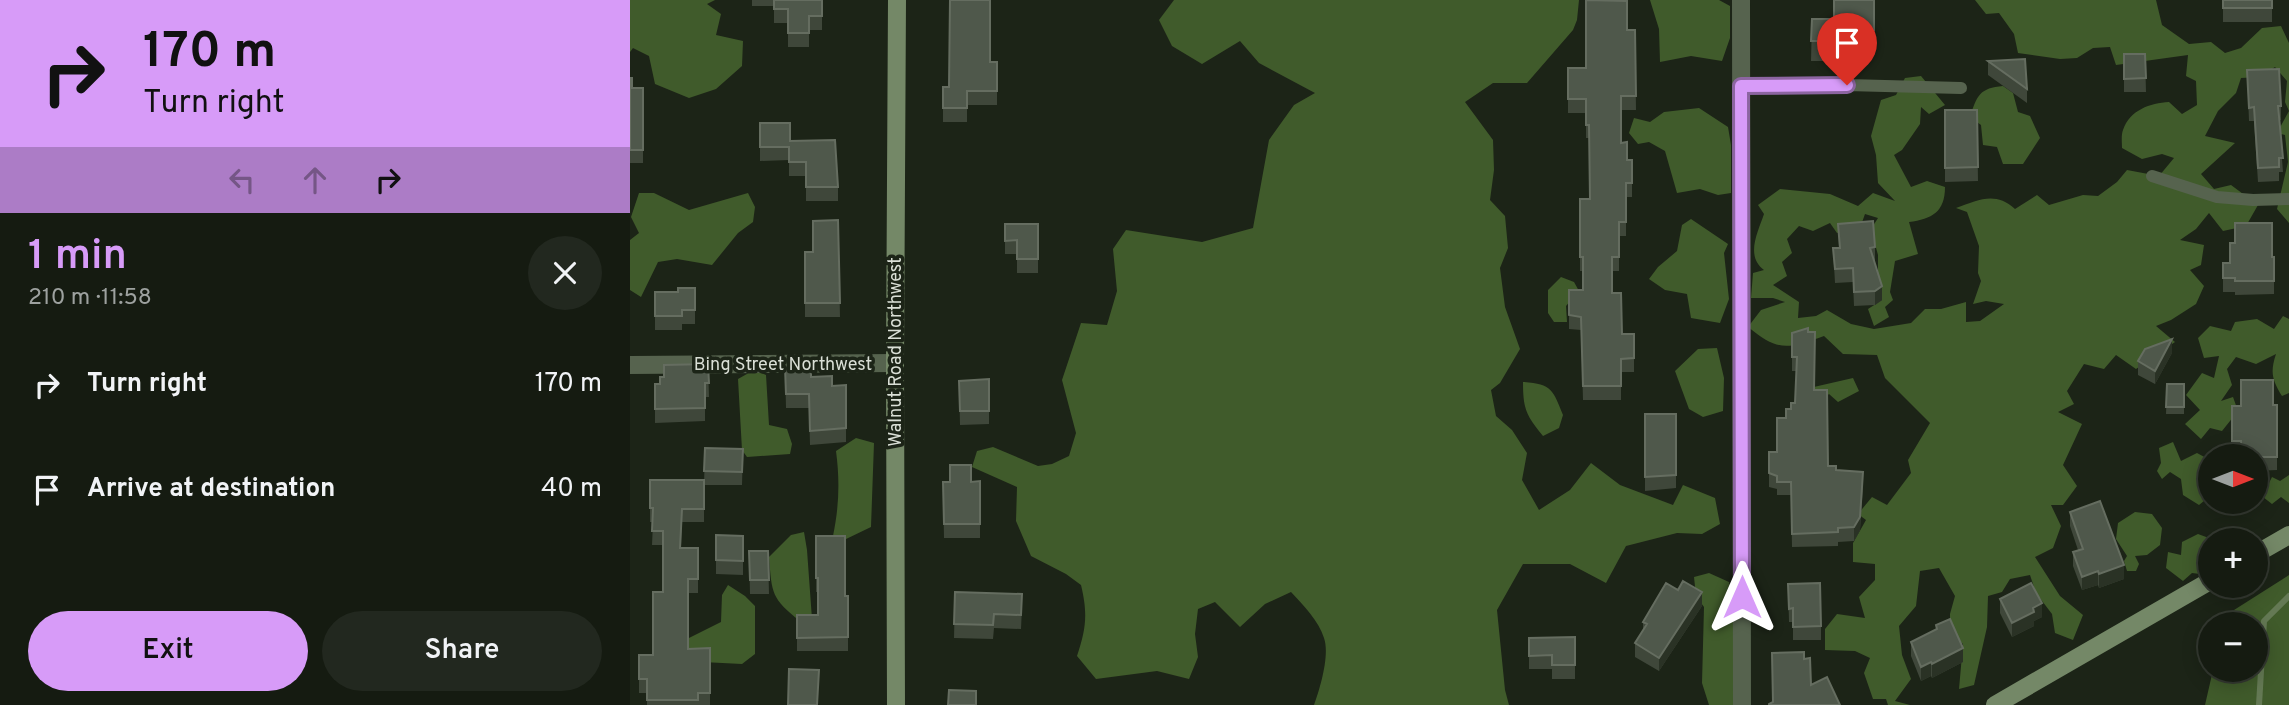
<!DOCTYPE html>
<meta charset="utf-8">
<style>
:root{--surface:#151b11;--page:#22281f;--text:#f1f3f6;--muted:#9da19f;--line:#343931;--accent:#d79bf8}
body{margin:0;font-family:Overpass,sans-serif;background:var(--page);color:var(--text);height:100vh;display:flex;flex-direction:column;font-size:26px;white-space:nowrap}
*{box-sizing:border-box;margin:0}
p{font-size:23px;color:var(--muted)}
.icon{flex:none;width:38px;height:38px;fill:none;stroke:currentColor;stroke-width:2;stroke-linecap:round;stroke-linejoin:round}
.map{position:relative;flex:1;overflow:hidden}
.drawer{display:flex;flex-direction:column;background:var(--surface);width:630px}
.drawer>*{flex:none}
.banner{background:#d79bf8;color:#111;overflow:hidden}
.needle{width:46px;rotate:90deg}
.controls{position:absolute;left:1568px;top:444px;display:grid;gap:14px}
.controls a{display:grid;place-items:center;width:70px;height:70px;border-radius:50%;background:var(--surface);box-shadow:0 4px 18px #0003,0 0 0 2px var(--line);font-size:35px}
.pin{position:absolute;display:grid;place-items:center;width:60px;height:60px;color:#fff;margin:-72px -30px;border-radius:50% 50% 50% 0;rotate:-45deg;box-shadow:0 0 7px #0007}
.pin .icon{rotate:45deg}
.me{position:absolute;width:77px;margin:-38px;rotate:0deg;stroke-linejoin:round;filter:drop-shadow(0 0 5px #0008)}
.turn{display:flex;align-items:center;gap:24px;height:147px;padding:0 28px;font-size:32px}
.turn .icon{width:91px;height:91px;stroke-width:2.5}
.turn b{display:block;font-size:49px;line-height:60px}
.lanes{display:flex;align-items:center;height:66px;padding:0 28px;background:#0003;justify-content:center;gap:35px;direction:ltr}
.lanes .off{opacity:.35}
.round{display:grid;place-items:center;flex:none;width:74px;height:74px;border-radius:37px;background:var(--page)}
.summary{display:flex;align-items:center;justify-content:space-between;height:119px;padding:0 28px}
h1{font-size:42px;font-weight:600;line-height:52px;color:var(--accent)}
.action{display:flex;gap:14px;margin-top:auto;padding:14px 28px}
.action a{flex:1;height:80px;border-radius:42px;background:var(--accent);color:#111;font-size:28px;font-weight:600;line-height:80px;text-align:center}
.action a+a{background:var(--page);color:var(--text)}
ul{padding:0;list-style:none}
li{display:flex;align-items:center;gap:21px;height:105px;padding:0 28px}
li div{flex:1}
li b{display:block;font-size:26px}
li em{font-style:normal}
main{display:flex;flex:1;min-height:0}
.map>svg:first-child{display:block}
.forest{fill:#405b2b}
.lines{fill:none;stroke-linecap:round;stroke-linejoin:round}
.stream{stroke:#647954;stroke-width:6}
.lane{stroke:#56634e;stroke-width:12}
.street{stroke:#56634e;stroke-width:18}
.secondary{stroke:#748867;stroke-width:18}
.wall{fill:#3f473a}
.shaded-wall{fill:#2a3225}
.building{fill:#4f584b;stroke:#656d60;stroke-width:2}
.route-casing{stroke:#8c65a1;stroke-width:18}
.route{stroke:#d79bf8;stroke-width:12}
.labels{text-anchor:middle;stroke-width:7;stroke-linejoin:round;paint-order:stroke}
.street-label{font-size:18px;fill:#dadfd6;stroke:#1c2417}
</style>
<main>
<section class="drawer">
<div class="banner">
<div class="turn"><svg class="icon" aria-label="right" viewBox="0 0 24 24"><path d="M7 20v-9h11M14 6l5 5-5 5"/></svg><div><b>170 m</b>Turn right</div></div>
<div class="lanes"><svg class="icon off" aria-label="left" viewBox="0 0 24 24"><path d="M17 20v-9H6M10 6l-5 5 5 5"/></svg><svg class="icon off" aria-label="ahead" viewBox="0 0 24 24"><path d="M12 20V5M6 11l6-6 6 6"/></svg><svg class="icon" aria-label="right" viewBox="0 0 24 24"><path d="M7 20v-9h11M14 6l5 5-5 5"/></svg></div>
</div>
<div class="summary"><div><h1>1 min</h1><p>210 m · 11:58</p></div><a class="round"><svg class="icon" aria-label="close" viewBox="0 0 24 24"><path d="M6 6l12 12M18 6L6 18"/></svg></a></div>
<ul>
<li><svg class="icon" aria-label="right" viewBox="0 0 24 24"><path d="M7 20v-9h11M14 6l5 5-5 5"/></svg><div><b>Turn right</b></div><em>170 m</em></li>
<li><svg class="icon" aria-label="arrive" viewBox="0 0 24 24"><path d="M6 21V4h12l-3 4 3 4H6"/></svg><div><b>Arrive at destination</b></div><em>40 m</em></li>
</ul>
<div class="action"><a>Exit</a><a>Share</a></div>
</section>
<div class="map">
<svg width="1659" height="705" viewBox="0 0 1659 705">
<rect width="100%" height="100%" fill="#1c2417"/>
<path class="forest" d="M0,0H85L77,4L91,14L86,35L113,41L112,66L86,89L59,98L25,84L19,56L3,48L0,52Z
M544,0H949L947,20L943,30L897,83H863L835,102L863,140L864,170L860,200L875,216L878,248L870,268L875,307L890,349L870,383L861,390L866,416L882,430L897,453L892,480L909,510L940,490L961,463L990,485L1043,505L1053,485L1085,498L1090,524L1072,534L1047,533L996,546L976,583L940,564H893L867,610L875,690L879,705H684C690,689 700,655 694,638C689,621 673,605 661,592L635,604L610,627L585,602L568,609L565,634L568,657L559,679L527,671L466,679L447,656C456,629 458,614 451,585L436,574L401,556L386,521L387,487L342,467L347,451L363,447L408,466L422,464L439,456L446,433L432,380L451,323L477,325L487,291L483,249L496,230L572,242L623,228L639,140L664,105L685,93L629,63L610,41L572,64L542,46L529,20Z
M1020,0H1089L1100,6V38L1092,61L1061,56L1030,62L1029,29Z
M1345,0H1526L1532,25L1559,44L1581,42L1595,53L1611,48L1632,28L1651,26L1659,43V223L1647,209L1658,162L1655,135L1647,133L1659,111L1655,102L1657,81L1645,67L1630,77L1611,78L1606,93L1588,111L1575,136L1605,143L1571,174L1584,189L1601,185L1628,205L1616,226L1593,231L1579,213L1566,229L1550,240L1574,245L1571,265L1560,270L1574,286L1566,304L1541,320L1526,326L1545,342L1506,369L1486,355L1474,369L1454,364L1437,391L1444,404L1428,412L1452,424L1433,465L1447,486L1433,505H1421L1431,526L1423,548L1405,557L1430,596L1453,615L1443,640L1425,633L1422,614L1406,593L1400,575L1380,579L1372,592L1358,596L1357,627L1344,685L1329,689L1333,644L1320,633V614L1325,596L1309,568L1290,571L1286,606L1269,626L1272,655L1281,679L1265,701L1280,705H1258L1256,699H1243L1234,673L1240,658L1225,651L1195,650V629L1207,614L1235,618L1229,597L1245,580V564L1223,562V543L1236,520L1228,514L1242,497L1257,505L1281,473L1278,460L1300,423L1255,378L1247,355L1213,354L1194,336C1157,349 1149,352 1118,327L1131,310L1155,302L1143,298H1121L1123,273L1134,270C1115,256 1128,232 1134,214L1128,205L1150,189L1200,194L1228,206L1243,193L1265,201L1248,183L1246,155L1241,136L1251,100L1266,95L1275,78L1291,76L1315,105L1299,114L1291,107L1290,124L1272,150L1264,155L1281,187L1297,181L1315,187C1315,212 1302,219 1279,222L1288,254L1265,261L1260,292L1263,300L1255,307L1259,317L1244,326L1238,309L1252,300L1248,286V255L1241,229L1248,218L1235,214L1230,228L1207,233L1200,223L1183,231L1169,226L1157,239L1162,253L1152,262L1157,276L1143,285L1169,302L1168,318L1186,316L1197,310L1221,324L1244,329L1281,323L1295,309H1311L1336,302V322L1350,321L1374,304L1356,301L1343,304L1351,281L1348,273L1349,246L1337,212L1326,208C1349,200 1365,191 1385,209L1407,195L1419,205L1453,195L1468,196L1487,182L1497,170L1529,176L1544,158L1532,154L1512,159L1492,148C1492,143 1491,135 1493,130C1500,110 1520,103 1539,102L1552,114L1567,105L1566,81L1556,76L1558,55L1486,65L1480,47L1463,48L1447,58L1430,59L1388,53L1384,34L1369,13L1356,14Z
M1373,86L1383,93L1388,112L1400,116L1410,138L1393,164H1373L1367,147L1353,145L1351,125L1340,117C1347,95 1350,88 1373,86Z
M1069,108L1098,127L1101,145V193L1088,195L1070,189L1047,193L1035,151L1019,142L1008,144L999,133L1004,118L1020,122L1034,112Z
M9,193H24L59,210L118,193L125,207L123,222L108,233L82,265L47,259L28,262L11,297L0,290V240L9,233L1,217Z
M1061,219L1098,244L1094,253L1099,299L1090,323L1061,318L1057,294L1035,290L1019,279L1028,267L1047,251L1052,225Z
M931,277L944,282L949,291L936,306L937,322H924L918,313V290Z
M1653,316L1659,319V393L1652,396C1642,380 1640,372 1646,354L1626,364L1606,357L1597,369L1602,385L1591,401L1603,397L1608,411L1592,431L1580,428L1571,439L1555,424L1570,410L1556,395L1572,373L1584,378L1589,356L1574,358L1568,338L1580,326L1601,331L1605,322L1627,319L1644,329Z
M1087,348L1094,378L1093,411L1073,417L1059,409L1045,371L1068,349Z
M124,370L136,375L139,425L157,429L162,444L160,454L117,457L112,450L108,379Z
M1223,378L1229,391L1208,402L1199,394L1188,404L1175,389Z
M893,382C922,384 923,390 933,415L929,428L913,436C896,415 893,409 893,382Z
M226,438L244,443L241,527L214,540L203,536C209,507 210,481 206,451Z
M1543,442L1551,461L1567,453L1580,460V496L1569,505L1553,495L1551,479L1540,472L1532,479L1527,471L1531,463L1529,448Z
M1659,475V503L1651,497L1642,504L1633,497L1626,503L1625,502L1626,481L1632,479L1639,483L1642,477L1650,481Z
M1505,512L1522,514L1532,528L1530,545L1517,555L1505,556L1509,564L1506,571H1497L1494,561L1497,556L1486,539L1488,523Z
M174,532L177,550L182,619L171,622C141,598 142,594 139,557L161,535Z
M1568,534L1587,541H1580V572L1578,575L1562,573L1553,581L1536,568L1538,552L1551,555L1552,542Z
M1079,573L1099,582L1105,607L1106,705H1079L1072,683L1074,607L1066,596L1064,577Z
M1659,575V705H1575L1583,670H1626V625H1591L1593,617Z
M98,585L115,596L125,606V654L112,664L53,661L49,643L91,622L92,595Z"/>
<g class="lines">
<path class="stream" d="M1629,705L1634,621L1659,596"/>
<path class="lane" d="M1111,86L1217,85L1331,88
M1522,176L1587,197L1623,200L1659,199"/>
<path class="street" d="M1111,0L1112,705
M0,365L265,363"/>
<path class="secondary" d="M1626,554L1659,535
M266,705L265,363L267,0
M1365,705L1580,581"/>
</g>
<path class="wall" d="M122,0H192V30H179V47H158V23H144V6H122Z
M320,0H380H360V62H367V105H337V122H313V87H319Z
M1244,0V50H1237V61H1181L1182,19H1204Z
M1593,0H1642V22H1593Z
M997,30H1005L1006,110H991V143L997,160H1002V197H996V236H989V271H982V293L992,334H1004V372H991V400H953L951,330L939,329V290H953V271H950V199H960L959,138H956V113H938V68H956Z
M1494,54H1515L1516,92H1494Z
M1358,61L1397,89V103L1358,75Z
M1617,70L1651,106V120H1649L1653,172H1649V181L1628,182L1624,121H1619Z
M0,78L2,88H13V163H0Z
M1315,110H1347L1348,181L1315,182Z
M130,123L160,141L208,187V201H176V176H159V160L130,161Z
M208,220L210,317H175V252H183Z
M375,224H408V273H387V254H375Z
M1208,224L1245,247V261H1244L1252,300L1245,305L1224,306L1223,282L1205,283L1203,248H1209Z
M1644,257V294L1605,295V292H1593V263Z
M65,288V324H52V330H25V292H48Z
M1162,333L1185,390L1198,466L1233,486L1230,530L1224,541L1208,542V546L1162,547L1161,495H1147V489L1139,487V452H1147L1156,418L1165,403L1167,371H1162Z
M1542,353L1525,384L1508,375V361Z
M78,364L79,397H75V421L25,423V384H30L34,377Z
M155,367L202,386L216,385V442L180,445L179,408H156Z
M359,379V424L330,425L329,381Z
M1537,384H1554V414H1536Z
M1647,405V470L1626,471V457L1602,455V406Z
M1015,414H1046V488L1015,491Z
M75,448L113,449L112,485H74Z
M20,480H74V522H52L51,548H68V593H58V649L80,648V705H17V693H9V655H23L33,592V545H22L23,522H20Z
M350,481V538H314L313,482Z
M1440,512L1494,579L1469,588L1468,585L1452,590L1443,566V552L1448,550L1440,526Z
M86,535L113,536V575L86,574Z
M186,536L215,596H218V651H167V615H188V592H186Z
M119,551H138L139,594H120Z
M1158,584L1191,626V640H1163V622H1159Z
M325,592L392,607L391,629L364,628L363,639L324,638Z
M1370,599L1412,617L1404,621V626L1382,637L1370,613Z
M1072,606L1029,671L1005,657V643L1013,630V622Z
M1306,625L1333,662L1302,678L1301,676L1291,681L1281,656V642L1306,630Z
M945,637V679H922V669H899V638Z"/>
<path class="shaded-wall" d="M1252,286V300L1245,305V291Z
M1542,339V353L1525,384V371Z
M1233,472L1230,530L1224,541V527Z
M1494,565V579L1469,588V574Z
M1468,571V585L1452,590V577Z
M1072,592V606L1029,671V658Z
M1412,603V617L1404,621V626L1382,637V623L1403,608Z
M1333,648V662L1302,678V664Z
M1301,662V676L1291,681V667Z"/>
<path class="building" d="M144,0H192V16H179V33H158V9H144Z
M320,0H360V62H367V91H337V108H313V87H319Z
M956,0L997,1V30H1005L1006,96H991V143L997,142V160H1002V183H996V222H989V257H982V293H991L992,334H1004V358L991,359V386H953L951,317L939,315V290H953V257H950V199H960L959,125H956V99H938V68H956Z
M1204,0H1244V30H1237V41H1181L1182,19H1204Z
M1593,0H1642V8H1593Z
M1494,54H1515L1516,78L1494,79Z
M1395,59L1397,89L1358,61Z
M1649,69L1651,106H1648L1653,158H1649V167L1628,168L1624,107L1619,108L1617,70Z
M0,78H2V88H13V150H0Z
M1315,110H1347L1348,167L1315,168Z
M130,123H160V141L205,140L208,187H176V162H159V147H130Z
M208,220L210,303H175V252H183V221Z
M1243,221L1245,247L1240,248L1252,286L1245,291L1224,292L1223,268L1205,269L1203,248H1210L1208,224Z
M1605,223H1642V257H1644V281H1605V278H1593V263H1600V243H1605Z
M375,224H408V259H387V240L375,241Z
M48,288H65V310H52V316H25V292H48Z
M1178,328V332H1185L1184,390H1197L1198,466H1206V470L1233,472L1230,517L1224,527L1208,528V532L1162,534L1161,482H1147V476L1139,473V452H1147V418H1156V409H1161V403H1165L1167,357H1162V333Z
M1542,339L1525,371L1508,361L1515,349Z
M78,364L79,383H75V408L25,409V384H30V377H34V365Z
M155,367H181V377L202,376V386L216,385V428L180,431L179,394H156Z
M359,379V411H330L329,381Z
M1611,380H1643V405H1647V457H1611V441H1602V406H1611Z
M1537,384H1554V407H1536Z
M1015,414H1046V475L1015,477Z
M75,448L113,449L112,472L74,471Z
M320,465H341V482L350,481V524H314L313,482H320Z
M20,480H74V509H52L50,548H68V579H58V649L80,648V693H68V700H17V679H9V655H23V592H33V531H22L23,508H20Z
M1470,501L1494,565L1469,574L1468,571L1452,577L1443,552L1453,549L1440,512Z
M86,535L113,536V561L86,560Z
M186,536H215V596H218V637L167,638V615H188V578H186Z
M119,551H138L139,580H120Z
M1053,581L1072,592L1029,658L1005,643L1017,624L1013,622L1036,583L1048,590Z
M1190,583L1191,626L1163,627V608L1159,609L1158,584Z
M1401,583L1412,603L1403,608L1404,612L1382,623L1370,599Z
M325,592L392,594L391,615L364,614L363,625L324,624Z
M1320,619L1333,648L1302,664L1301,662L1291,667L1281,642L1307,629L1306,625Z
M945,637V665H922V655L899,656V638Z
M1174,652V659L1180,658L1181,685L1197,677L1210,705H1139V704L1143,702L1142,653Z
M159,669L189,670L187,705H158Z
M319,690L346,691V705H318Z"/>
<g class="lines">
<g class="route-casing">
<path id="route" d="M1112,597L1111,86L1217,85"/>
</g>
<use href="#route" class="route"/>
</g>
<g class="labels">
<g class="street-label">
<text transform="translate(265 352) rotate(-90)" y="6">Walnut Road Northwest</text>
<text x="153" y="370">Bing Street Northwest</text>
</g>
</g>
</svg>
<div class="controls">
<a><svg class="needle" viewBox="-14 -14 28 28"><path d="M0-13l5 13h-10z" fill="#e53935"/><path d="M0 13l5-13h-10z" fill="#9da19f"/></svg></a>
<a>+</a>
<a>−</a>
</div>
<div class="pin" style="left:1217px;top:85px;background:#d93025"><svg class="icon" aria-label="arrive" viewBox="0 0 24 24"><path d="M6 21V4h12l-3 4 3 4H6"/></svg></div>
<svg class="me" style="left:1112px;top:597px" viewBox="-20 -20 40 40"><path d="M0-17L14 15 0 8-14 15z" fill="#d79bf8" stroke="#fff" stroke-width="4"/></svg>
</div>
</main>
